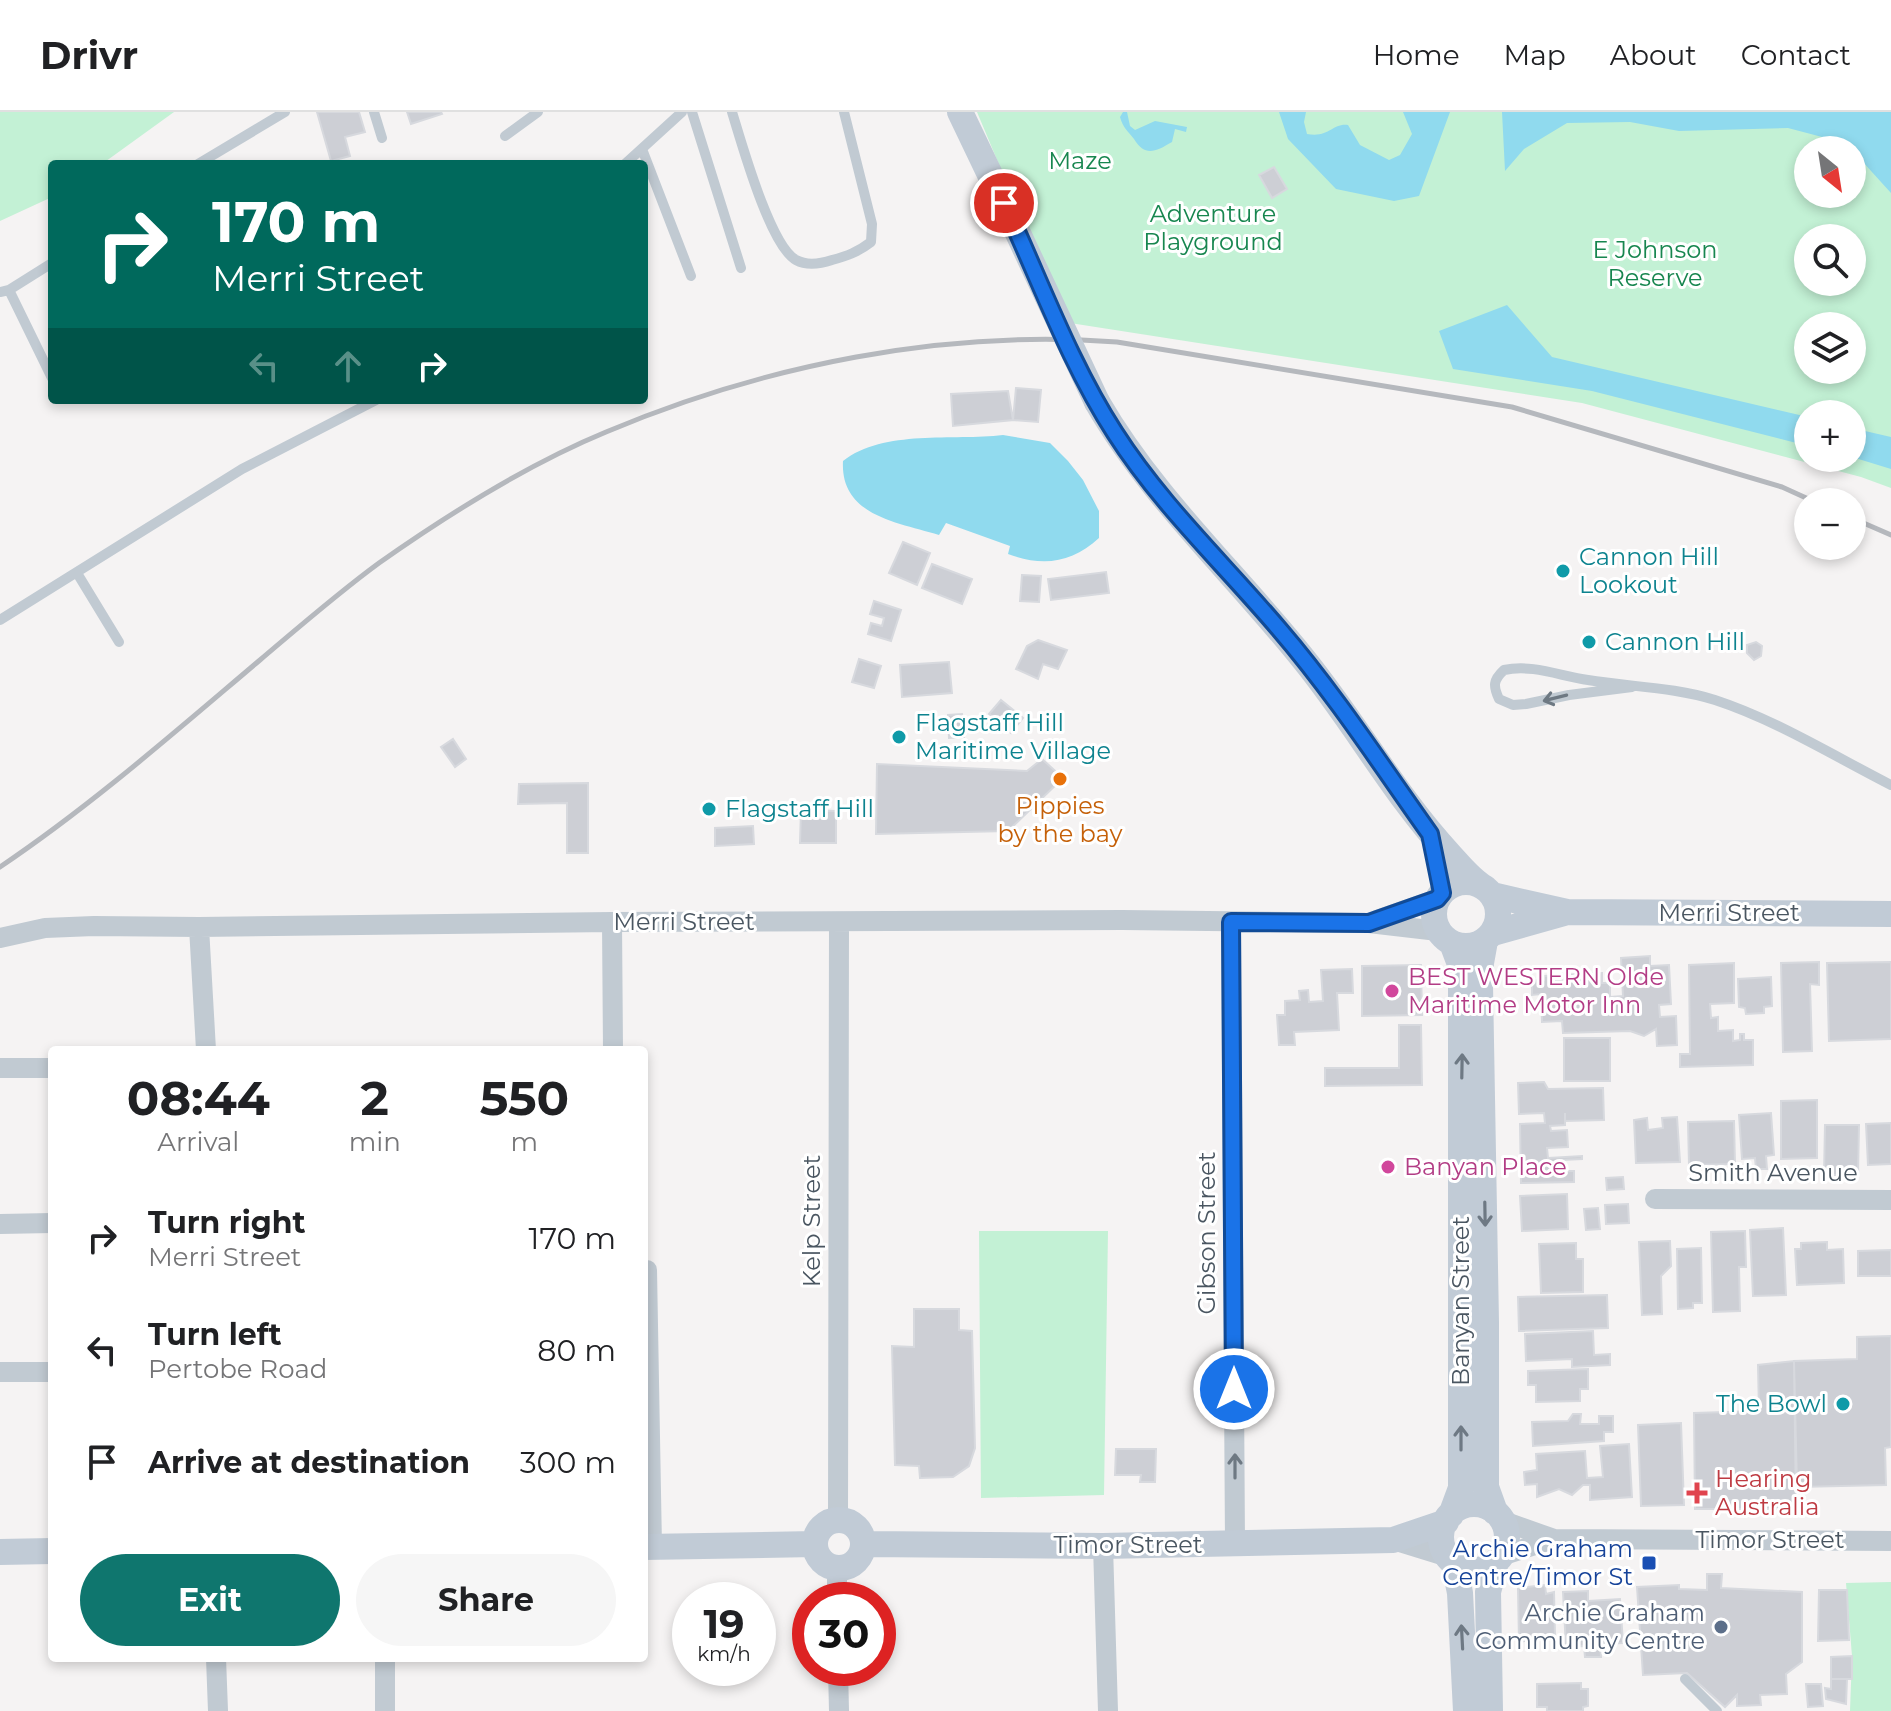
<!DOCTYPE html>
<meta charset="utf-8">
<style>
:root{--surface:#fff;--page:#f6f6f6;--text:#202124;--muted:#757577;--line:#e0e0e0;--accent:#0f766e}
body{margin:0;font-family:Montserrat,sans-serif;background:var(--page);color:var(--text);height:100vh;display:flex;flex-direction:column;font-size:30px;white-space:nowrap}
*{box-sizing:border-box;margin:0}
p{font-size:26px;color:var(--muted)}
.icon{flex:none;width:44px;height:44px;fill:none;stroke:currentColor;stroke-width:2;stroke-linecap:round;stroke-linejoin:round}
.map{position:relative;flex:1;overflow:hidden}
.sheet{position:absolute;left:48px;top:934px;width:600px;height:616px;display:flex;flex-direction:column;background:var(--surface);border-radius:8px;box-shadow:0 4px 12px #0003}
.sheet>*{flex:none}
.hud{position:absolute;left:48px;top:48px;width:600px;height:244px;border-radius:8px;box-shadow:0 4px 12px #0003;background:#00695c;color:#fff;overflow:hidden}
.needle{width:52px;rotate:150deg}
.buttons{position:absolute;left:1794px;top:24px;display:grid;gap:16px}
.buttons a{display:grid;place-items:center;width:72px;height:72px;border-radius:50%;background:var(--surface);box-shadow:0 4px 12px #0003;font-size:40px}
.speed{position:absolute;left:672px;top:1470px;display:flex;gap:16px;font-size:40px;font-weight:700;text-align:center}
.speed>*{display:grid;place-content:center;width:104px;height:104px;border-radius:50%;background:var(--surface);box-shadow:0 4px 12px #0003;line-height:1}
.speed small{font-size:20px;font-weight:400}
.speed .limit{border:12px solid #d22;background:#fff;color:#111}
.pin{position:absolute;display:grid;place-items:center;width:68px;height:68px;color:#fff;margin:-34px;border:4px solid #fff;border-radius:50%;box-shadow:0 2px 8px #0007}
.me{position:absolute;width:88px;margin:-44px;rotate:0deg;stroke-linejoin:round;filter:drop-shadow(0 0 6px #0008)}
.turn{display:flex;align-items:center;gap:28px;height:168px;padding:0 32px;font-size:36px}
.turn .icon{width:104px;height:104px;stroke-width:2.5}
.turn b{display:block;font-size:56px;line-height:68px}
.lanes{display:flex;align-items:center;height:76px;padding:0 32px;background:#0003;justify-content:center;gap:40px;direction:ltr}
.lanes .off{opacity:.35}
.eta{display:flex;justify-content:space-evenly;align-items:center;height:136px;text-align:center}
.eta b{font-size:48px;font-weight:700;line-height:56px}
.primary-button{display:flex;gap:16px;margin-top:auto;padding:16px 32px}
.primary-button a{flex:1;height:92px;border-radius:48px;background:var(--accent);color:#fff;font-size:32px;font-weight:700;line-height:92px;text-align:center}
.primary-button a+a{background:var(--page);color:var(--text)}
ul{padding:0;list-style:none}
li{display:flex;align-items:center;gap:24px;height:112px;padding:0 32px}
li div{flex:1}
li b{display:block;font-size:30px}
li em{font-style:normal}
header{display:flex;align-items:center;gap:48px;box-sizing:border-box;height:112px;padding:0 40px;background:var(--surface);border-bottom:2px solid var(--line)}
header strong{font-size:38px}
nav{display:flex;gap:44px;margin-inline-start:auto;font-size:28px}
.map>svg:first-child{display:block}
.green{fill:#c3f1d5;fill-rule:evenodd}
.water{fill:#90daee}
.building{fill:#cdcfd5;stroke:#d7d9de;stroke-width:2}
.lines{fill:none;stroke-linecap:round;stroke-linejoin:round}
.lane{stroke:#c1cad2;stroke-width:10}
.street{stroke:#c1cad2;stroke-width:20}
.secondary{stroke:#c1cbd6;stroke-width:26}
.rail{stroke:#b5b8bd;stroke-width:5}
.secondary-bridge{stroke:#c1cbd6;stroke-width:26}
.oneway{stroke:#6e7983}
.oneway2{stroke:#6e7984}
.route-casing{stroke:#114b97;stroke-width:20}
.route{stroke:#1a73e8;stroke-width:14}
.culture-dot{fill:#0f9aa8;stroke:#fff;stroke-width:3}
.food-dot{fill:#e8710a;stroke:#fff;stroke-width:3}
.hotel-dot{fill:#d1479c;stroke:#fff;stroke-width:3}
.health-dot{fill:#e0444e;stroke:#fff;stroke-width:3}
.transit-dot{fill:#1a4fb4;stroke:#fff;stroke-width:3}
.service-dot{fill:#5c6f8a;stroke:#fff;stroke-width:3}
.labels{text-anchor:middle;stroke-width:6;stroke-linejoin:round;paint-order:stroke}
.park-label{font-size:24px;fill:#17864f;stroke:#fff}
.culture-label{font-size:24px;fill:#0d838f;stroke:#fff;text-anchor:start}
.food-label{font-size:24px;fill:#c56008;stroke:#fff}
.street-label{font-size:24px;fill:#4a5661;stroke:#fff}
.hotel-label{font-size:24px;fill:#b23c85;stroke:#fff;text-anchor:start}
.health-label{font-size:24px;fill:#be3a42;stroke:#fff;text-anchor:start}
.transit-label{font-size:24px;fill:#164399;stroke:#fff;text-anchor:end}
.service-label{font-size:24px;fill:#4e5e75;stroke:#fff;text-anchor:end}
</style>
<header>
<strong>Drivr</strong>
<nav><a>Home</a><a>Map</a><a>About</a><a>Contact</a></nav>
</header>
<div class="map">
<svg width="1891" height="1599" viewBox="0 0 1891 1599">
<rect width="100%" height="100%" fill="#f5f3f3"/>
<path class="green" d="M0,0H174L102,52H52V85L0,109Z
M977,0H1891V376L1861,365L1582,291L1070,211L1016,93ZM1808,38H1852V82H1808ZM1808,126H1852V170H1808ZM1808,214H1852V258H1808ZM1808,302H1852V346H1808Z
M979,1119H1108L1104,1383L981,1386Z
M1891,1470V1599H1850L1852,1544L1846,1471Z"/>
<path class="water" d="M1123,0H1127L1130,14L1135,18L1155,9L1187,15L1186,20L1175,17L1172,30C1155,40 1145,45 1134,27C1128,19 1123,16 1120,5Z
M1279,0H1306L1304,10L1307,22C1330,26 1332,11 1348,13L1360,33L1389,48L1400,43L1412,22L1403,0H1450L1419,84L1394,89L1336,77L1288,27Z
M1502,0H1891V81L1852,38L1841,30L1788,16L1679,19L1630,10L1567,11L1524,37L1505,59Z
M1507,193L1552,245L1808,305V334L1592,279L1453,257L1439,219Z
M1852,316L1891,325V357L1852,345Z
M1003,323L1050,331L1068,349L1083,368L1099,399V426C1072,451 1043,455 1008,442L1010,434L946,411L939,423C897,410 840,404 843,349C884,317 953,329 1003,323Z"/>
<path class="building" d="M317,0H359L365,20L345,25L350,44L331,49Z
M407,0H441L442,2L411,12Z
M1274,55L1287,77L1272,86L1259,63Z
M1016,276L1041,278L1038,310L1013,308Z
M1008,279L1013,308L953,314L951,282Z
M903,430L930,441L917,473L889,461Z
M932,452L972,467L962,492L922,476Z
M1106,460L1109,481L1051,488L1048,467Z
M1022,463L1041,464L1039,490L1020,489Z
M874,489L901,498L891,529L868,522L871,511L882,514L884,506L870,502Z
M1038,528L1067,538L1058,557L1043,552L1038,567L1016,557L1027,534Z
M1756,530L1762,534L1761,544L1754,548L1747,541V533Z
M859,547L881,554L874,576L852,570Z
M949,550L952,581L902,585L900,553Z
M1001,588L1023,606L1011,621L989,602Z
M962,602L964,625L949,626L948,603Z
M453,627L466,647L455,655L441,635Z
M1042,647L1063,666L1008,719L876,722L877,652L1027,659Z
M588,671V741H567V691L518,692L519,672Z
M801,698L836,699V731H800Z
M753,714L754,732L715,734V716Z
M1650,844V854L1669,853L1671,892L1659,893L1660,905L1676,904L1677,933L1657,934L1656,917L1644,924L1630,919L1563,921L1562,909L1542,910L1541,882L1532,883V869L1544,868V864L1602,861V871H1610V885L1623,884L1621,846Z
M1819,850V873L1810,872L1812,939L1783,940L1781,851Z
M1891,850V927L1829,929L1827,851Z
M1734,851V891L1710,892L1711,906L1718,905V919L1733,918V929L1740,928V922H1744V928H1753V953L1680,955V942H1690L1689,853Z
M1421,853L1422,903L1362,904V854Z
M1352,857L1353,881H1337L1339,918L1294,920L1295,933H1279L1277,903H1285V889L1300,888L1299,879L1308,878L1309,890L1323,889L1321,858Z
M1771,865L1772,894L1764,895V901L1746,902L1745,896L1739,895L1738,867Z
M1399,913H1421L1422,973L1325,974V956H1399Z
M1564,926H1610V969H1564Z
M1544,970L1548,977L1603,976L1604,1008L1565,1009V1001V1013L1550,1014L1551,1019L1567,1018L1568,1035L1547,1036L1548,1046L1582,1044V1047L1562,1048V1059H1574V1070L1521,1071L1520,1012L1545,1011L1544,1001L1519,1002L1518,971Z
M1817,988V1046L1781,1047V989Z
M1771,1001L1774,1043L1766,1044L1767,1057H1756L1755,1046L1742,1047L1739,1003Z
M1677,1005L1680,1050L1636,1051L1634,1008L1647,1006L1648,1018L1663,1016L1662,1006Z
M1734,1009L1735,1052L1689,1053L1688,1010Z
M1891,1011V1052L1868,1053L1866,1012Z
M1825,1013H1859L1858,1063H1824Z
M1623,1065L1624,1077L1607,1078L1606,1066Z
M1567,1082L1568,1117L1522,1119L1520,1084Z
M1628,1092L1629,1111L1606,1112L1605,1093Z
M1598,1096L1600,1117L1586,1118L1584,1097Z
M1783,1116L1786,1183L1753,1184L1750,1118Z
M1745,1119L1746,1155H1739L1740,1199L1713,1200L1711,1120Z
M1670,1129L1671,1154L1661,1164L1662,1202L1642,1203L1639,1130Z
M1827,1130V1138L1843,1137L1844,1171L1797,1173L1795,1137H1801V1131Z
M1576,1131V1147H1583V1180L1541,1181L1539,1132Z
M1701,1136L1702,1191H1693V1196L1678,1197L1677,1137Z
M1891,1138V1164H1858V1139Z
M1607,1183L1608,1216L1519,1219L1518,1185Z
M914,1197H959V1218L972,1219L975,1336L969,1354L953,1365L920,1366L919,1354L895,1353L892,1234L914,1235Z
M1593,1219L1594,1243L1610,1242V1253L1572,1255V1247L1526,1249L1525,1222Z
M1891,1224V1335L1885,1336L1886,1373L1797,1375L1794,1249L1857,1247V1225Z
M1794,1249L1796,1397H1695L1694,1301L1759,1299L1758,1253Z
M1588,1257V1277H1580V1289L1536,1290V1273H1528V1259Z
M1573,1302H1581L1580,1312H1599V1304H1613V1320H1604V1329L1533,1334L1532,1310L1568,1309Z
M1681,1311L1684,1393L1641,1394L1638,1313Z
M1629,1332L1632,1385L1590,1388V1373H1583L1572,1383L1559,1377L1537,1385V1372L1525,1373L1524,1360L1537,1358L1536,1342L1585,1339L1587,1366L1603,1365L1600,1334Z
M1116,1337H1156L1155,1370H1140L1141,1363H1115Z
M1707,1462H1722L1721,1476L1802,1480V1550L1786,1562L1787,1582L1760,1583L1761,1593L1737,1594V1583L1725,1595L1687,1561L1643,1563L1637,1475L1679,1473V1477L1707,1478Z
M1545,1473L1546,1482L1554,1480L1555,1524L1519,1530L1518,1476Z
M1819,1478H1847L1849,1528L1818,1529Z
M1588,1479V1489L1620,1487L1623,1531L1600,1532L1601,1545H1585L1584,1534L1566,1535L1563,1480Z
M1852,1544V1567H1831V1545Z
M1831,1567H1847L1846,1592L1826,1587L1825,1576L1831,1577Z
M1581,1571V1577H1588V1594L1583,1595V1599H1547V1595H1537V1572Z
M1806,1572H1821L1823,1594L1808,1595Z"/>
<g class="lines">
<path class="lane" d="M374,0L382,26
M692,0L741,156
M732,0C741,29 770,134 796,148C807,154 820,152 832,148C847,144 858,140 871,130L872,112L844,0
M505,24L538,0
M642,37L691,164
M198,52L285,0
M625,52L682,0
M9,178L52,266
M0,180L9,178L52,151
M77,461L119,530
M0,508L242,357L376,288
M1632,575L1569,583L1526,592L1513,593L1499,587C1493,574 1493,568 1504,558C1533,552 1560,564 1588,568C1630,575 1674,575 1715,588C1776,608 1834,644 1891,673
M1685,1567L1717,1599"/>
<path class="street" d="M1377,808L1437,787
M612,810L613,938
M1231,810L1235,1432
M199,815L206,938
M0,826L45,816L94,814L199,815L612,810L1122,808L1369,811L1438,819
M0,956H52
M1655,1087L1891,1088
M0,1112L52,1111
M647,1158L652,1435
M0,1260H52
M838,1408L839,810
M1503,1409L1554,1427
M1393,1428L1448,1445
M1103,1434L1108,1599
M1501,1444L1554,1427L1891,1429
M837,1456V1488
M216,1546L218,1599
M838,1556L839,1599
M385,1599V1546"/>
<path class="secondary" d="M960,0L1016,117
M1097,290C1153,387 1236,462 1305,549C1356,612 1395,684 1450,743C1461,755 1471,768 1485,776
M1434 802a32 32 0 1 1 64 0a32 32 0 1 1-64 0Z
M1492,783L1567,800L1891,802
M1493,821L1564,801
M1485,829L1481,851L1480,873L1486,1211V1375L1495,1400
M1441 1425a33 33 0 1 1 66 0a33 33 0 1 1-66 0Z
M1451,1403L1461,1376V855L1452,831
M815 1432a24 24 0 1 1 48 0a24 24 0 1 1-48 0Z
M864,1432L1103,1434L1393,1428L1446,1410
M644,1435L815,1432
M0,1440L52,1439
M1454,1451L1460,1481L1466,1599
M1490,1599L1488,1480L1496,1450"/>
<path class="rail" d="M1852,406L1891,423
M0,755C92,693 176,619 260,548C299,515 338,481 379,451C450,401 526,353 606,320C765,253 944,217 1117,230L1512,295L1782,375L1815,390"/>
<path class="secondary-bridge" d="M1016,117L1097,290"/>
</g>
<defs><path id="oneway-shaft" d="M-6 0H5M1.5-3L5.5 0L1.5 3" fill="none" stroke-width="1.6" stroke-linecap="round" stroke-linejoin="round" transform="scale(2)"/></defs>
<g class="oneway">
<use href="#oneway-shaft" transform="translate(1555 586) rotate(166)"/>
<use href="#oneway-shaft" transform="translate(1235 1354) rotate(-90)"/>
</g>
<g class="oneway2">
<use href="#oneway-shaft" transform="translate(1462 954) rotate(-89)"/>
<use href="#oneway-shaft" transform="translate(1485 1102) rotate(89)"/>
<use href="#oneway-shaft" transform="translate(1461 1326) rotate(-90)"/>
<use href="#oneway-shaft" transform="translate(1462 1525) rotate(-93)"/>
</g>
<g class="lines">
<g class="route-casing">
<path id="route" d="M1004,91C1040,168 1069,250 1115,321C1161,393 1224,452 1279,517C1334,581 1381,653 1430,722L1442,781L1437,787L1369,811L1231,810L1234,1277"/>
</g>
<use href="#route" class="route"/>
</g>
<g class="culture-dot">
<circle cx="1563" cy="459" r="8"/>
<circle cx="1589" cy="530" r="8"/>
<circle cx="899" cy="625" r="8"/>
<circle cx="709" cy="697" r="8"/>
<circle cx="1843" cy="1292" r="8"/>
</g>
<circle class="food-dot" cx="1060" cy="667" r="8"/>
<g class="hotel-dot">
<circle cx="1392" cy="879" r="8"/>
<circle cx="1388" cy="1055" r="8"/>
</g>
<path class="health-dot" d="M1693 1369h8v8h8v8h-8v8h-8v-8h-8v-8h8z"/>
<rect class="transit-dot" x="1641" y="1443" width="16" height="16" rx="4"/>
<circle class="service-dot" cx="1721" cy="1515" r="8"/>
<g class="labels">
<g class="park-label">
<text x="1080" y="57">Maze</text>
<text x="1213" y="110">Adventure<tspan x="1213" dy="28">Playground</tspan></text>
<text x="1655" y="146">E Johnson<tspan x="1655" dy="28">Reserve</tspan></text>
</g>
<g class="culture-label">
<text x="1579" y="453">Cannon Hill<tspan x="1579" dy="28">Lookout</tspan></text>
<text x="1605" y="538">Cannon Hill</text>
<text x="915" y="619">Flagstaff Hill<tspan x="915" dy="28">Maritime Village</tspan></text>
<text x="725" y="705">Flagstaff Hill</text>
<text x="1827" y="1300" text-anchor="end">The Bowl</text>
</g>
<g class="food-label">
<text x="1060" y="702">Pippies<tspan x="1060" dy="28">by the bay</tspan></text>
</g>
<g class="street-label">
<text x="1729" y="809">Merri Street</text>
<text x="684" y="818">Merri Street</text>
<text x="1773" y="1069">Smith Avenue</text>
<text transform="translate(812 1109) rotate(-90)" y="8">Kelp Street</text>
<text transform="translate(1207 1121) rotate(-90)" y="8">Gibson Street</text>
<text transform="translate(1461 1189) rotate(-90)" y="8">Banyan Street</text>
<text x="1770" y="1436">Timor Street</text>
<text x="1128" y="1441">Timor Street</text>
</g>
<g class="hotel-label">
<text x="1408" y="873">BEST WESTERN Olde<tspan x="1408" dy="28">Maritime Motor Inn</tspan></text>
<text x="1404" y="1063">Banyan Place</text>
</g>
<g class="health-label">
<text x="1715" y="1375">Hearing<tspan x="1715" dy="28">Australia</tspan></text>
</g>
<g class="transit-label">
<text x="1633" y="1445">Archie Graham<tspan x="1633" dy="28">Centre/Timor St</tspan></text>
</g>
<g class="service-label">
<text x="1705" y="1509">Archie Graham<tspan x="1705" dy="28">Community Centre</tspan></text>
</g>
</g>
</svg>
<div class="buttons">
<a><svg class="needle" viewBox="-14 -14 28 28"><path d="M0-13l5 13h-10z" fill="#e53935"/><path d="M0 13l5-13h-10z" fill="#757577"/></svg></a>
<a><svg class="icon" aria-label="search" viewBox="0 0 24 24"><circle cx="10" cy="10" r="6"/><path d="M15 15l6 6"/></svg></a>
<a><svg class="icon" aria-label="layers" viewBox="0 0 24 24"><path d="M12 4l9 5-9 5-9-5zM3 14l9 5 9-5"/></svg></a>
<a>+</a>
<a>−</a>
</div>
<div class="speed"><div>19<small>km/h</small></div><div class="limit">30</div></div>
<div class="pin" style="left:1004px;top:91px;background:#d93025"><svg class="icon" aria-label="arrive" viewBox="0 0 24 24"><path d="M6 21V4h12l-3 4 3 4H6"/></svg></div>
<svg class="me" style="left:1234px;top:1277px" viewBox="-20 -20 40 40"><circle r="17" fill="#1a73e8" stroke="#fff" stroke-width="3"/><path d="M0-11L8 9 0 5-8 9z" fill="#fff"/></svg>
<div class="hud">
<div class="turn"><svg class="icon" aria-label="right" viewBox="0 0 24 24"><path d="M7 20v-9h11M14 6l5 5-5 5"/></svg><div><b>170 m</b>Merri Street</div></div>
<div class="lanes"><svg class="icon off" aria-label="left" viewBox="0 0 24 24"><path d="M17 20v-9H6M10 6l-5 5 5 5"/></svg><svg class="icon off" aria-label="ahead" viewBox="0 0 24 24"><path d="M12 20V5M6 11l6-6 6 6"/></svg><svg class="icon" aria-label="right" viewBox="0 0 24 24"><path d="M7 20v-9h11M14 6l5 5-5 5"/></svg></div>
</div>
<section class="sheet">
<div class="eta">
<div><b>08:44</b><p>Arrival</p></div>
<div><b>2</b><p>min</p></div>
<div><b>550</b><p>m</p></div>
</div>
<ul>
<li><svg class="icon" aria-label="right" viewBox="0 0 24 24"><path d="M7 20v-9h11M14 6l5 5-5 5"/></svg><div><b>Turn right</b><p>Merri Street</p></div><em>170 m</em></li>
<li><svg class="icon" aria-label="left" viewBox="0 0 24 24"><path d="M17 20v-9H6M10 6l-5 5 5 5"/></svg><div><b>Turn left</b><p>Pertobe Road</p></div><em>80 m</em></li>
<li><svg class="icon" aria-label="arrive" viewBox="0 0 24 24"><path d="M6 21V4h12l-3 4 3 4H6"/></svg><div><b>Arrive at destination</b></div><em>300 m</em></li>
</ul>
<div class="primary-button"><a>Exit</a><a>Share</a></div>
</section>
</div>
